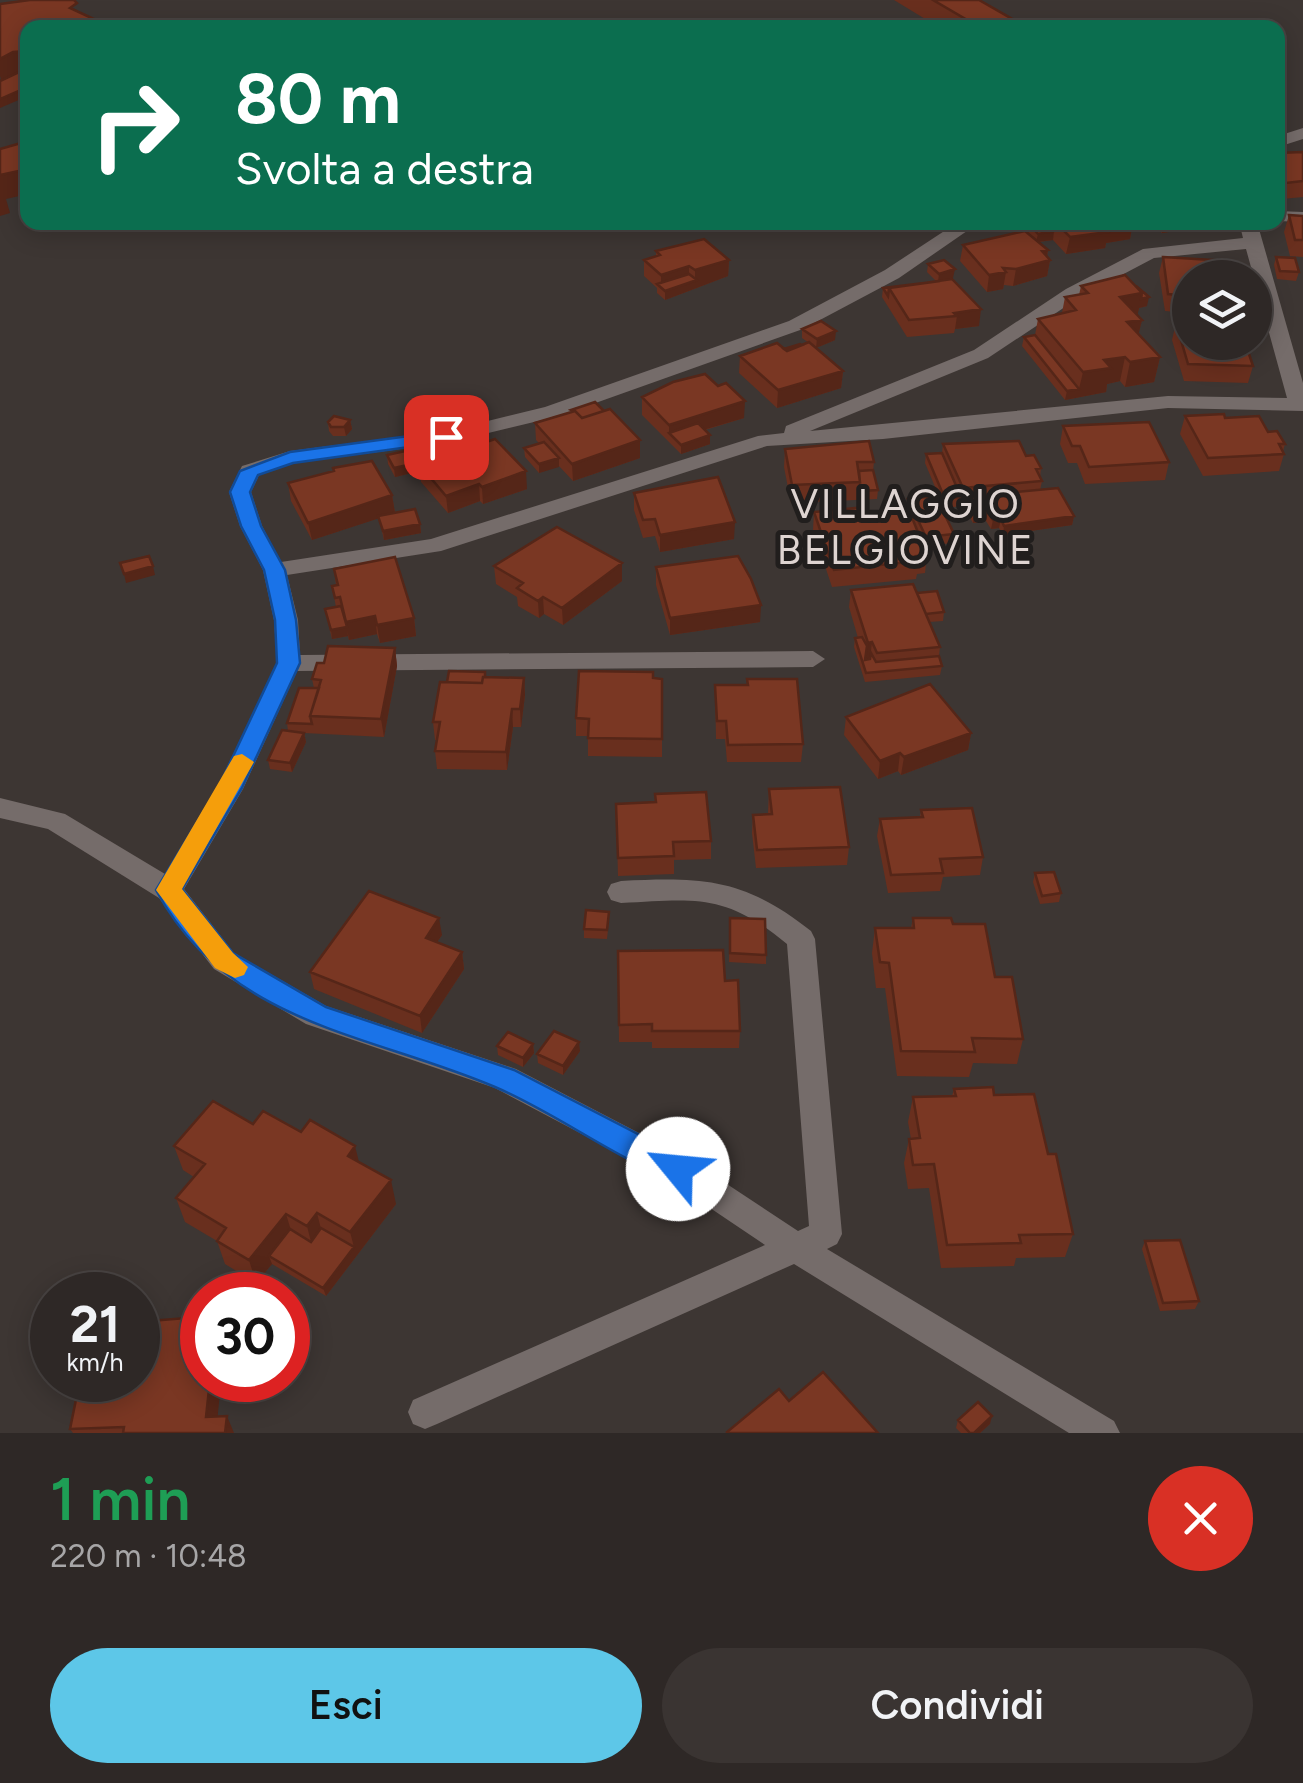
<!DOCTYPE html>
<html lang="it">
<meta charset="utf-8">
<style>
:root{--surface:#2e2826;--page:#3a3432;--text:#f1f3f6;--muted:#a7a6a7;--line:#494443;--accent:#5dc7e8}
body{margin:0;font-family:Figtree,sans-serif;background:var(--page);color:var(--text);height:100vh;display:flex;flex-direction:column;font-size:38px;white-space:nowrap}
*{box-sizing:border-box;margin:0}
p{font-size:32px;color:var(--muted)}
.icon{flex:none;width:55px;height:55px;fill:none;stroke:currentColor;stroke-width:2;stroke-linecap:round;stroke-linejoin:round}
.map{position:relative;height:1433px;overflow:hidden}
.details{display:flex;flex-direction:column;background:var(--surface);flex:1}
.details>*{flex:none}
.top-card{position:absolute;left:20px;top:20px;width:1265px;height:210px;border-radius:20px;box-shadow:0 5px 25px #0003,0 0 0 2px var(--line);background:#0b6e4f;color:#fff;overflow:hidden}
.tools{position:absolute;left:1172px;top:260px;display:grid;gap:20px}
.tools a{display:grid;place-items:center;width:100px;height:100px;border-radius:50%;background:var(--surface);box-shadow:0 5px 25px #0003,0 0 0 2px var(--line);font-size:50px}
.speed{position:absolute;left:30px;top:1272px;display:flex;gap:20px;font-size:50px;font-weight:700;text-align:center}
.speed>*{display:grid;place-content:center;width:130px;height:130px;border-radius:50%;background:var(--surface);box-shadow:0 5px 25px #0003,0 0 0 2px var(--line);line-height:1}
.speed small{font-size:25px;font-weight:400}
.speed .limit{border:15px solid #d22;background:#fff;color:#111}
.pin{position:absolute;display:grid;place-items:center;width:85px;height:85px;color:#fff;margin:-42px;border-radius:20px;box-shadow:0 5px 15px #0006}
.me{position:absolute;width:110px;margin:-55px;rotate:298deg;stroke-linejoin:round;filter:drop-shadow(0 0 8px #0008)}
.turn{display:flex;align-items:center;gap:35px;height:210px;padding:0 50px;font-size:45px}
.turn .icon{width:130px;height:130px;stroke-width:2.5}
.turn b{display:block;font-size:70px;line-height:85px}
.round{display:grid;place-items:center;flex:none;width:105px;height:105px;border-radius:52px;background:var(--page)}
.headline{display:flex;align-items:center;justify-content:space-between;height:170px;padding:0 50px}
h1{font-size:60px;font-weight:600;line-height:75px;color:#1e9e55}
.action{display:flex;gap:20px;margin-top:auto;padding:20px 50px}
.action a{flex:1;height:115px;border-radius:60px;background:var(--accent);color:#111;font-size:40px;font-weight:600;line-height:115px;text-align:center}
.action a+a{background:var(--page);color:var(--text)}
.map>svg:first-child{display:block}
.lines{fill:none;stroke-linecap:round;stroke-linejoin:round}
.street{fill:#756c6a;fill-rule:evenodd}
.wall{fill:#692f1e}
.shaded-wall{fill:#552618}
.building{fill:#7a3723;stroke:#552618;stroke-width:2.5}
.route{fill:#1a73e8;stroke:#114b97;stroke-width:2.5}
.slow{fill:#f59e0b}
.labels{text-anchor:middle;stroke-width:10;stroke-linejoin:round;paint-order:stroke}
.quarter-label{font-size:40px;letter-spacing:2.5px;fill:#ded4d1;stroke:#211e1d}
</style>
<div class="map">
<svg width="1303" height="1433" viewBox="0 0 1303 1433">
<rect width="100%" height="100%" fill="#3d3633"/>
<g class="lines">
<path class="street" d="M1303,128V139L1278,147V136Z
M1278,211L1303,212V222L1278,221Z
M958,222H980L899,278L803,329L559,416L447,443L293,463L259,475L251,492L262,526L281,562L431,539L758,436L784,433L786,426L974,350L1066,289L1143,249L1243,238L1239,222H1257L1303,383V411L1168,408L883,439L767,446L441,551L287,575L298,620L300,655L813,651L825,659L813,667L297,671L243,789L184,889L234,953L326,1006L516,1069L689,1159L798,1231L809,1226L787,944C725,893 697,899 621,903L611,900L607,892L611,884L621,881C703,877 744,878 811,931L815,939L842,1234L837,1244L827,1249L1114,1421L1120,1433H1069L794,1264L437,1424L425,1429L413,1424L408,1412L413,1400L765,1245L667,1179L495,1088L306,1024L214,969L159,898L48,829L0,818V798L65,814L165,874L218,786L277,663L274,620L263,570L240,526L229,492L242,466L290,451L447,431L545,407L789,321L885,270ZM1246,249L1287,398L1168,396L810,431L988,358L1080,297L1154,258Z"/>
</g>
<path class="wall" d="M894,0H979L1028,28H940Z
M1278,152H1303V197L1282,199L1278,195Z
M1289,215L1303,216V257L1290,256L1284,232Z
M1020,222H1133L1130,239L1106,243L1105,248L1066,254L1053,240L1039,242L1048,250L1047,256L1050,260L1047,276L1013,286L1004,285L1003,289L987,292L960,261L963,245L1027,232Z
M1149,222H1216L1215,225L1162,233Z
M656,251L729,260L728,276L665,300L657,293V288L644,276V260L656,256Z
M1163,257L1190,278V313L1165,311L1159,273Z
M1276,257L1299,272L1296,281L1277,279L1274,265Z
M928,264L953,278L948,279L979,326L955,329L954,333L907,337L882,297L883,288L936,281L927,272Z
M1081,286L1147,306L1139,308L1137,315L1142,320L1138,334L1160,357L1154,382L1125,387L1120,381L1107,384L1106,392L1065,400L1022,346L1024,337L1035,335L1038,319L1062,313L1065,297L1079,295Z
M1176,323L1253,366L1248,383L1184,381L1172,340Z
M802,329L835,340L816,348L810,343L843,371L841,388L777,408L739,373L740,356L784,349L809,343L802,338Z
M642,397L744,418L705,430L710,435V444L681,454L642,415Z
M571,410L604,411L640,440V458L573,481L559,466L539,473L525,457L524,448L539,443L536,440L535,423L571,412Z
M1185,416L1225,418L1268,432L1285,444L1283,451L1284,454L1279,471L1203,476L1180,434Z
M350,420L352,429L346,436H333L329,431L328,422Z
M1063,426L1169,462L1165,480L1085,484L1077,463H1068L1060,444Z
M943,444L1041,468L1040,477L1042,481L1040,490L1074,516L1072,525L1003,535L999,528L991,529L986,521L973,523L963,506L944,508L925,463L926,454L942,453Z
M785,449L874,462L873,471L878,490L877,499L791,503L784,467Z
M460,451L527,489L483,504L480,501L448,513L421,482L420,471L395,477L388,464L387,455L426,462Z
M333,468L392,495L395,513L420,524L421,533L384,540L379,518L312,540L291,501L288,483L333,471Z
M634,493L734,539L660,552L655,536L643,538L634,510Z
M908,499L954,534L953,543L925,546L915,525L927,555L925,573L917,574L916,579L832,587L813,530L814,512L867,514L908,510Z
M494,566L622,581L563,625L544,614L539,618L518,606L517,597L496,584Z
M656,567L760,622L670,635L656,585Z
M334,569L414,618L416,636L380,643L377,634L349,640L348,636L332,639L327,618L336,607L332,586L336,585Z
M851,590L917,593L944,612L943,621L929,622L940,647L939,656L942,666L940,675L865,682L854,647L855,638H858L849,607Z
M395,648L397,666L384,737L304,733L306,742L292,772L270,769L268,760L288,731L287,723L314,688L312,679L324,663Z
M485,672L486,677L524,678L525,695L521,727H513L507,770L437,769L435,751L437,740H435L433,722L447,682Z
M653,678L662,679V757L588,756V736H576V718Z
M715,685L803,744L801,762H727L725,739H716Z
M846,717L971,733L968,750L901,775L898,771L878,779L844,735Z
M769,789L849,847L847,865L756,868L752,833L753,815L768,814Z
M616,804L711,841V859L674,860V874L618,876Z
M921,810L983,857L980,875L943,877L940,891L888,893L877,836L880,819L920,817Z
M1035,873L1061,893L1059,902L1040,904L1033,882Z
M730,918L766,955V964L729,962Z
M913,918L953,924L995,977L1023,1039L1017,1064L973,1063L969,1077L897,1076L885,988H876L872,953L875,928H911Z
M609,920L607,939L584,938V929Z
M442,935L437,942L462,952L464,969L422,1033L314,989L310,972Z
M618,951L725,981L740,1031L739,1048H652V1042H619Z
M533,1044L534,1053L523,1067L498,1055L497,1046Z
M580,1051L563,1075L538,1063L537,1054Z
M954,1089L994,1095L1048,1154L1073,1234L1065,1257L1016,1258L1014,1266L941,1268L929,1188L908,1189L904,1163L909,1139H911L908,1122L913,1097L952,1096Z
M253,1124L359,1162L396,1204L326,1296L272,1264L256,1283L225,1264L217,1241L185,1222L176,1198L194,1177L183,1170L174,1146Z
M1145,1241L1199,1301L1195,1309L1160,1311L1142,1249Z
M198,1317L202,1329V1380H215L220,1392L217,1416L234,1433H73L70,1429L138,1380Z
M958,1420L990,1424L980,1433H961L956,1428Z"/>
<path class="shaded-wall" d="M28,51V80L4,89L0,76V59L13,52Z
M28,87V96L0,108V99Z
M28,169V194L6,199L10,213L0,216V175Z
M1133,222L1130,239L1106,243L1105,248L1066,254L1070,237L1103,227Z
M1164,222H1216L1215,225L1162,233Z
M1054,231L1053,240L1036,242L1038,234Z
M1048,250L1046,261L1050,260L1047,276L1013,286L1016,269L1042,251Z
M729,260L728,276L665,300V291L695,281V270Z
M689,266V282L661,288V275Z
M955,269L953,278L938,282L939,274Z
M1006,272L1003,289L987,292L989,275Z
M1142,293L1149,297L1147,306L1139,308L1137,317L1120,297Z
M981,309L979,326L955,329L957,316L954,313Z
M1142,320L1136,344L1127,322Z
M836,331L835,340L816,348L817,339Z
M1125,357L1120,381L1107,384L1106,392L1065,400L1067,391L1079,389L1083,372L1104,360Z
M1160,357L1154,382L1125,387L1130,362Z
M843,371L841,388L777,408L778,390Z
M745,401L744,418L703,430L669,433V425Z
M350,420L352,429L346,436L344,427Z
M710,435V444L681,454V445Z
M640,440V458L573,481L572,464Z
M559,458V467L539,473V464Z
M426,461L419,464L420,471L395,477L394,468Z
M526,471L527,489L483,504L482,487Z
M479,484L480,501L448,513L446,496Z
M392,495L395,513L312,540L308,523Z
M988,512L986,521L973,523L974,514Z
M1074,516L1072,525L1003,535L1004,526Z
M1001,519L999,528L991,529L993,520Z
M735,522L734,539L660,552V535Z
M420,524L421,533L384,540L383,531Z
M622,563V581L563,625L562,608Z
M153,566L155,575L126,583L124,574Z
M543,597L544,614L539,618L538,601Z
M761,605L760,622L670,635V618Z
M375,616L377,634L349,640L346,622Z
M414,618L416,636L380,643L377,625Z
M347,627L348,636L332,639L331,630Z
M872,642L870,659L865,660L868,643Z
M395,648L397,666L384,737L381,719Z
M524,678L525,695L521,727L520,709Z
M512,709L513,727L507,770L506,752Z
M304,733L306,742L292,772L290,763Z
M971,733L968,750L901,775L904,757Z
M900,753L898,771L878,779L880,761Z
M439,918L442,935L428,955L426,938Z
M462,952L464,969L422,1033L420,1016Z
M579,1042L580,1051L563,1075V1066Z
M533,1044L534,1053L523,1067V1058Z
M355,1146L361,1170L348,1156Z
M391,1180L396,1204L326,1296L323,1288L354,1247L350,1232Z
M317,1213L323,1237L313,1250L307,1226Z
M286,1214L293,1237L269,1256L272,1264L256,1283L249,1260Z
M198,1317L202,1329V1377L191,1372Z
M210,1380H215L220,1392L216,1433L206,1417Z
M227,1416L234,1433H225Z
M992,1416L990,1424L980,1433H974Z"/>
<path class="building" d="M30,0H74L77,3L70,8L96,20L90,28H28V51L13,52L0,59V4Z
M933,0H979L1028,28H981Z
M19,72H28V87L0,99V81Z
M28,141V169L0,175V149Z
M1303,152V181L1286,183L1278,174V171L1281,170L1278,167V153Z
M1289,215L1303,216V240H1295Z
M1027,222H1046L1054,231L1038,234Z
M1055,222H1132L1103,227L1108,232L1070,237Z
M1025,231L1048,250L1042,251L1050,260L1016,269L1003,268L1006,272L989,275L963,245Z
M704,239L729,260L695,270L689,266L661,275L644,260L660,255L656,251Z
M1163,257L1228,261L1232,278H1190V296L1168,294Z
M1276,257L1295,258L1299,272L1280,271Z
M944,260L955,269L939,274L928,264Z
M689,274L697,280L665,291L657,284Z
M1125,275L1142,293L1120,297L1142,320L1127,322L1160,357L1130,362L1125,357L1104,360L1111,368L1083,372L1038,319L1076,310L1065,297L1088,293L1081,286Z
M952,279L981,309L954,313L957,316L909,320L889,288Z
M940,281L889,288L888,296L883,288Z
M1136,286L1149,297L1141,299L1142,293Z
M821,321L836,331L817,339L802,329Z
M1176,323H1190V342H1245L1253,366L1188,364Z
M1035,335L1079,389L1067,391L1024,337Z
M809,342L843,371L778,390L740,356L777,343L787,351Z
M800,344L802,345L787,351L784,349Z
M705,374L718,386L726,383L745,401L669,425L642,397L673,382Z
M595,402L604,411L582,418L575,411H573L571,410Z
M610,409L640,440L572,464L535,423L575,411L582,418Z
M1224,414L1225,418L1259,416L1268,432L1277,431L1285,444H1279L1284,454L1208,458L1185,416Z
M334,416L350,420L344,427H331L328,422Z
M1149,422L1169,462L1089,467L1080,446H1072L1063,426Z
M698,423L710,435L681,445L669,433Z
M495,439L526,471L482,487L479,484L446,496L419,464L458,449L460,451Z
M869,441L874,462H857L860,482L792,485L785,449Z
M1019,441L1026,456L1034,455L1041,468L1036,469L1042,481L963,488L943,444Z
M544,442L559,458L539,464L524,448Z
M419,448L426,461L394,468L387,455Z
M942,453L961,497L945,499L926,454Z
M372,461L392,495L308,523L288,483L334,471L333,468Z
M873,470L878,490L860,491V482L859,471Z
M718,477L735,522L660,535L655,519L643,520L634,493Z
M1058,488L1074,516L1004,526L1001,519L993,520L988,512L974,514L964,497Z
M936,496L954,534L926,537L908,499Z
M865,507L867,514L909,510L927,555L916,556L918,561L834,570L814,512Z
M415,509L420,524L383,531L378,516Z
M557,527L622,563L562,608L543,597L538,601L517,588L523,583L494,566Z
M149,556L153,566L124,574L120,563Z
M738,556L751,579L761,605L670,618L656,567Z
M395,557L414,618L377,625L375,616L346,622L340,597L335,598L332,586L338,585L334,569Z
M913,584L940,647L877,653L872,642L868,643L851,590Z
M937,591L944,612L926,614L917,593Z
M341,606L347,627L331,630L325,609Z
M862,637L867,646L865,660L870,659L871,653L876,662L939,656L942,666L866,673L855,638Z
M328,646L395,648L381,719L310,716L321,680L312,679L317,663H324Z
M449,671L485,672V677H483L482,683L447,682Z
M579,671L653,672V678L662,679V739L588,738L589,719L576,718Z
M483,677L524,678L520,709H512L506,752L435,751L440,722H433L440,682L482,683Z
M747,679H797L803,744L728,745L726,721H717L715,685H748Z
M930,684L971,733L904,757L900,753L880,761L846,717Z
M299,688H319L310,716L312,724L287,723Z
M282,730L304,733L290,763L268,760Z
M840,787L849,847L757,850L753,815L772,814L769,789Z
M706,792L711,841L673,842L674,856L618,858L616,804L656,802L655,794Z
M972,808L983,857L940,859L943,873L891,875L880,819L923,817L921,810Z
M1054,872L1061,893L1042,896L1035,873Z
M369,891L439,918L426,938L462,952L420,1016L310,972Z
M586,910L609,912L607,930L584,929Z
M730,918L765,919L766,955L730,953Z
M913,918H951L953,924H985L995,977H1012L1023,1039L972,1038L975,1052L901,1051L889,963L880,962L875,928H914Z
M723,950L725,981L738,980L740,1031H652V1024L619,1025L618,951Z
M554,1031L579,1042L563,1066L537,1054Z
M508,1032L533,1044L523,1058L497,1046Z
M993,1087L994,1095L1034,1094L1048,1154H1056L1073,1234L1019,1235L1021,1243L947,1245L934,1164L913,1165L909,1139L920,1138L913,1097L956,1096L954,1089Z
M213,1101L253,1124L263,1111L301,1132L310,1120L355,1146L348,1156L391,1180L350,1232L317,1213L307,1226L286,1214L249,1260L217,1241L226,1228L176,1198L205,1164L174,1146Z
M321,1228L354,1247L323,1288L269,1256L290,1229L311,1242Z
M1180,1240L1199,1301L1163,1303L1145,1241Z
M198,1317L191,1372L202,1371V1380H210L206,1417L227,1416L225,1433H123L124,1427L70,1429L80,1380H138V1322Z
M823,1372L878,1433H728L727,1432L779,1389L789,1401Z
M978,1402L992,1416L974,1433H970L958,1420Z"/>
<path class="route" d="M446,431L453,433V441L293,463L258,475L250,492L261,526L285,570L296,620L300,663L242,788L182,889L233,953L326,1007L514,1070L688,1160L692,1169L688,1178L678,1182C614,1158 558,1114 495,1087C369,1033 229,1026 156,890L219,786L277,663L275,620L264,570L241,526L230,492L240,471L290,452Z"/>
<path class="slow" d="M242,754L254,762L182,889L233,953L248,967L244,975L235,978L215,968L156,890L234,756Z"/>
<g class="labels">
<g class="quarter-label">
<text x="906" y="518">VILLAGGIO<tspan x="906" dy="46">BELGIOVINE</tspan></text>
</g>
</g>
</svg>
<div class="tools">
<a><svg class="icon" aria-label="layers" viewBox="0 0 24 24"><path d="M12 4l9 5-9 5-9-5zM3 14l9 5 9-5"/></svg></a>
</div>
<div class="speed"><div>21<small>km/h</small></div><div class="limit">30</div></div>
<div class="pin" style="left:446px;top:437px;background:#d93025"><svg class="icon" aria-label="arrive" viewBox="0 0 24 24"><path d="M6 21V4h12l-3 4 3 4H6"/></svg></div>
<svg class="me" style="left:678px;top:1169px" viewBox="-20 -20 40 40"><circle r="19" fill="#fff"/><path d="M0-13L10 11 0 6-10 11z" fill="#1a73e8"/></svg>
<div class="top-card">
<div class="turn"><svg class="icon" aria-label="right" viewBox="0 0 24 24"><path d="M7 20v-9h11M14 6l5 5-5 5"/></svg><div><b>80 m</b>Svolta a destra</div></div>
</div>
</div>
<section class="details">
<div class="headline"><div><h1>1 min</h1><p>220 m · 10:48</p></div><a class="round" style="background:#d93025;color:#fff"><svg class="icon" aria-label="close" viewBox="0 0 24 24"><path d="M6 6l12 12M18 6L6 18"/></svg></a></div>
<div class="action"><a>Esci</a><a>Condividi</a></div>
</section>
